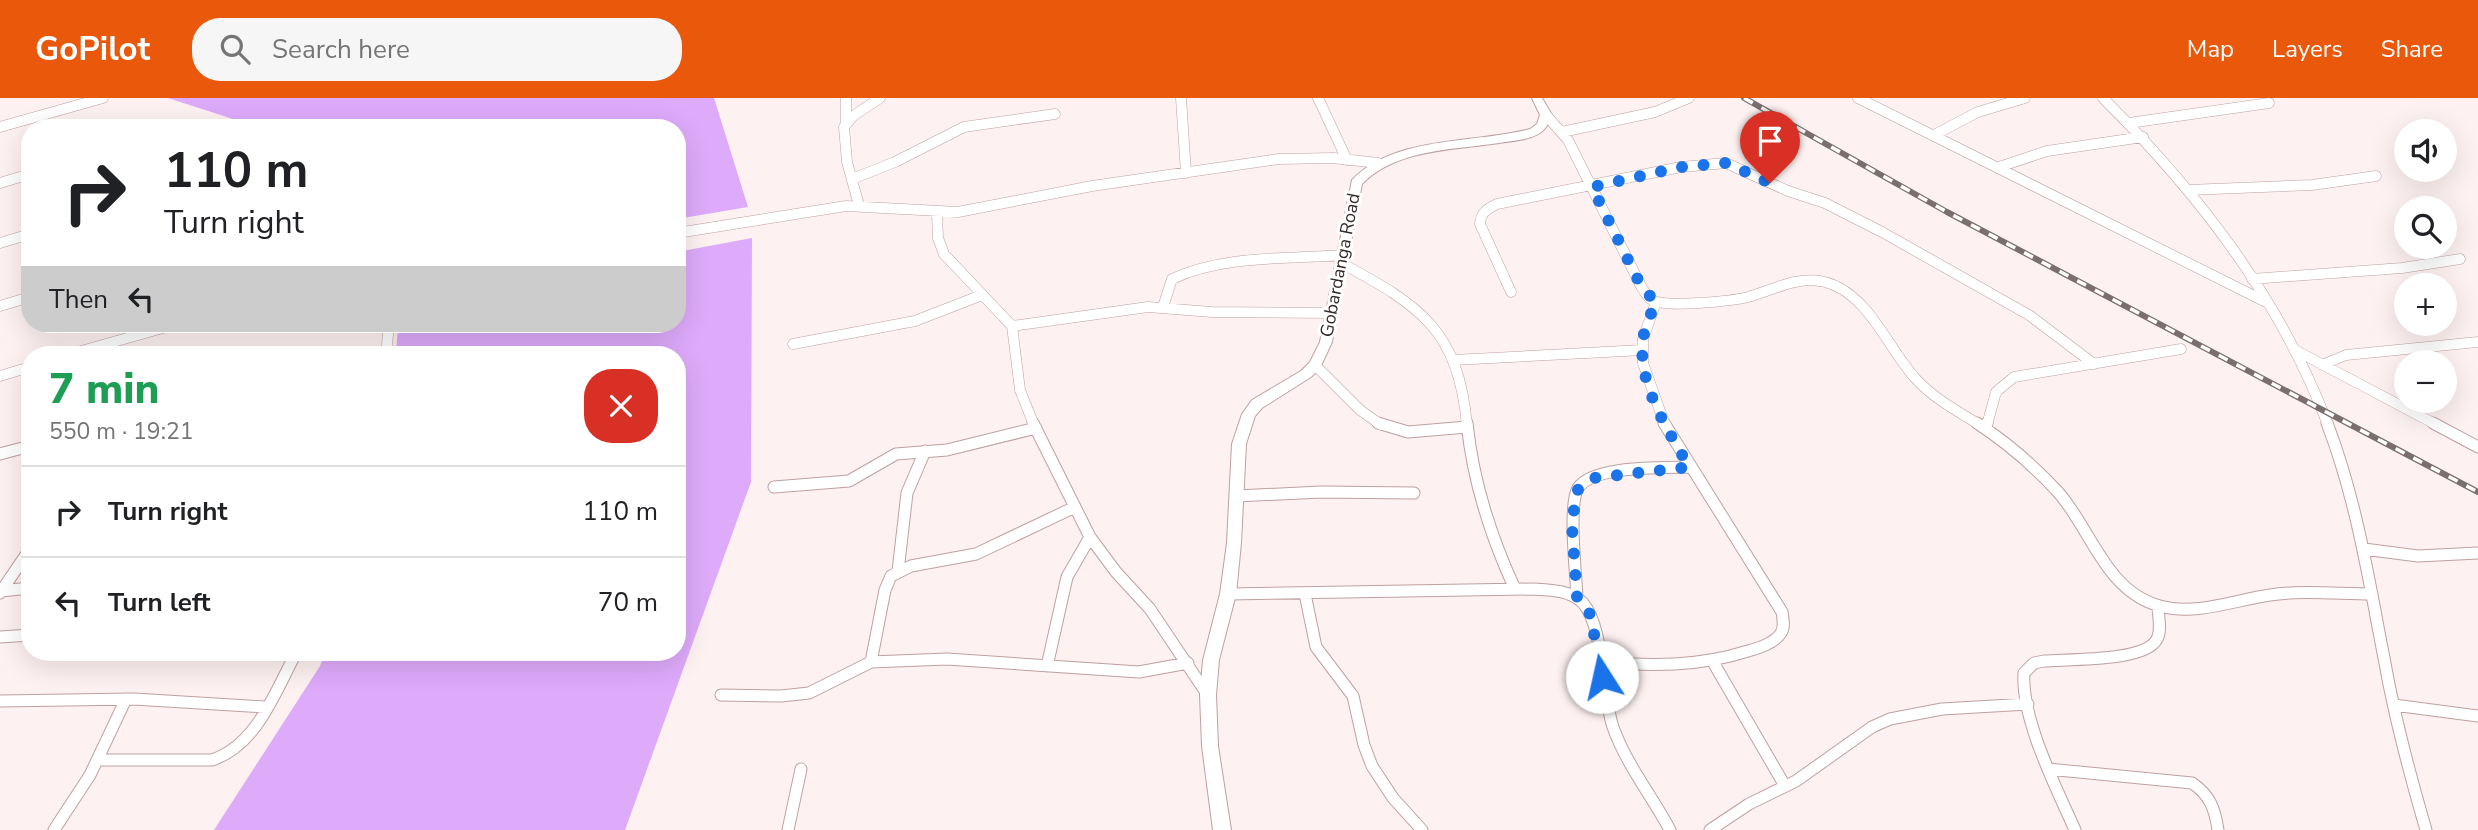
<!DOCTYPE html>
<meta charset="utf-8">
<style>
:root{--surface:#fff;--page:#f6f6f6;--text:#202124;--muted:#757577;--line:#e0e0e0;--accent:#ea580c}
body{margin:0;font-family:"Nunito Sans",sans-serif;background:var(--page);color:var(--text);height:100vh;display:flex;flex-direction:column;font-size:26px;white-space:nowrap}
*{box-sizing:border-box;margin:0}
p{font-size:23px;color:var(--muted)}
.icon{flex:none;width:38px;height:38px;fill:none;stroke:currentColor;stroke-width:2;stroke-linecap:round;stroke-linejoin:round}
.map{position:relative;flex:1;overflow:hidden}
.side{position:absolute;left:21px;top:248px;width:665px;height:315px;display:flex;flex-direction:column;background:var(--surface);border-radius:28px;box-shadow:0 7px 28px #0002}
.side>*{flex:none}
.banner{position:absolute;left:21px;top:21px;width:665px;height:214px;border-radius:28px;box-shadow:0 7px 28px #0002;background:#fff;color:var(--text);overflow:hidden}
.tools{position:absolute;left:2394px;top:21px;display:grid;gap:14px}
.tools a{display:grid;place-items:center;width:63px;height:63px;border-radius:50%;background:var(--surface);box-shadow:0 7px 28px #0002;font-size:35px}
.pin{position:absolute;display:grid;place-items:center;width:60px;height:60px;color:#fff;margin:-72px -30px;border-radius:50% 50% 50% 0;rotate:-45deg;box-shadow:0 0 7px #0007}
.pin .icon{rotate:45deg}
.me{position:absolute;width:77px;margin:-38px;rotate:350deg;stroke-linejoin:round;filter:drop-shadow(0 0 5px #0008)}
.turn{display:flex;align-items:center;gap:24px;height:147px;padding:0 28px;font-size:32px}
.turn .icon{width:91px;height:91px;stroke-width:2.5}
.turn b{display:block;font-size:49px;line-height:60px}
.then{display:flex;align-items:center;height:66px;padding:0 28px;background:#0003;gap:14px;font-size:26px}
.round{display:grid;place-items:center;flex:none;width:74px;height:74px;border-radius:28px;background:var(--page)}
.summary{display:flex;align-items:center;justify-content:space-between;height:119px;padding:0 28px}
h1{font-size:42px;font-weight:800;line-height:52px;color:#1e9e55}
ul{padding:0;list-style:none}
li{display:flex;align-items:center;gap:21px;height:91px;padding:0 28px;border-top:2px solid var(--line)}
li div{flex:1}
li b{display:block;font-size:26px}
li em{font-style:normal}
header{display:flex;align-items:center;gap:42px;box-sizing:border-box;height:98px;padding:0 35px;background:var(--accent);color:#fff}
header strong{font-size:33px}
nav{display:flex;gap:38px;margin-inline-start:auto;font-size:24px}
.search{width:490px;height:63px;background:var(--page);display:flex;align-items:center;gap:18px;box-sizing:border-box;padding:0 24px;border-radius:28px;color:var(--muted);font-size:26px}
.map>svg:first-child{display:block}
.water{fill:#deaafa}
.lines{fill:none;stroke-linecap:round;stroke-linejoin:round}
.minor-far1-casing{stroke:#bfa0a0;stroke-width:11}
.minor-casing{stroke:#bfa0a0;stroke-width:13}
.secondary-casing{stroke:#bfa0a0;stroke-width:2}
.minor-far1{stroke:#fff;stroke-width:10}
.minor{stroke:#fff;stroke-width:11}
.secondary{fill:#fff;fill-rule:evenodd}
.rail-casing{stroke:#7b6e6e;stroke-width:6}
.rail{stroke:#fff;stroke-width:3.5;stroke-dasharray:10;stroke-linecap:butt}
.route{stroke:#1a73e8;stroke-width:12;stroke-dasharray:0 21.6}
.labels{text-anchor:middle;stroke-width:6;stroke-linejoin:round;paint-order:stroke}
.street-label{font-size:18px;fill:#332727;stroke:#fff}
</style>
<header>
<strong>GoPilot</strong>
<div class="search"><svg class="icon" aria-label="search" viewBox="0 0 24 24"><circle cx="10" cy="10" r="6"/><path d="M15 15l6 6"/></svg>Search here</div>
<nav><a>Map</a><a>Layers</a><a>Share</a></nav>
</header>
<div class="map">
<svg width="2478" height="732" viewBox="0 0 2478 732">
<rect width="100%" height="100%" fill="#fef1f1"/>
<path class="water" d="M168,0H714L748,109L677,121V30H261Z
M752,140L751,384L625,732H214L320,568L325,555H677V257H396L398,226H677V154Z"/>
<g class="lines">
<g class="minor-far1-casing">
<path id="minor-far1" d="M846,0V24
M1181,0L1186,75
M1318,0L1347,62
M1858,0L2266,204
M2103,0C2198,95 2280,200 2328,327
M1546,17L1568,42L1642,190C1645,194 1648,200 1652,202C1665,210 1732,203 1748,199C1773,192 1799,177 1825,184C1868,195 1887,249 1915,280C1933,300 1957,313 1980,327
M2129,25L2269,5
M0,29L103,0
M1562,34L1655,14L1689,0
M1934,37L1978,14L2025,0
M1999,69L2047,53L2143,39
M852,81L895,64L964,29L1055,16
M0,85L30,76
M2188,92L2312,87L2376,78
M859,107L847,64L844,29L853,18L880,0
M937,116L938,140L944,156L1012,228L1148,209L1212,214L1332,215
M677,135L846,108L958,114L1092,88L1279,61L1333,60L1378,65
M0,145L30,136
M1341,165C1421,208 1458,232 1467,327
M2252,181L2402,170L2460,161
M1511,194L1480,126C1481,114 1487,111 1497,106L1681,69L1726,65L1788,93L1825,105L1882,134L2029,217L2094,266
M1656,204L1643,241V265L1665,327
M0,208L30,199
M1163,209L1172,181C1223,157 1288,161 1343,157
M1012,228L1020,292L1034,327
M793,246L915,223L982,197
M2295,252L2437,327
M67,257L177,226
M386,257L389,226
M1453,262L1643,252
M1315,267L1360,312L1381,327
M2322,267L2346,257L2478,244
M0,278L30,269
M1987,327L1996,294L2014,279L2181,251"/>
</g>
<g class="minor-casing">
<path id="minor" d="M1033,325L1090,439L1116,474L1150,511L1207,596
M1378,325L1408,334L1467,329
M1467,325C1473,384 1490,437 1515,491
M1977,325C2006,344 2035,369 2058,394C2091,431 2106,494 2160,508C2196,518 2234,502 2270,497C2303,492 2339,496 2372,496
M2327,325C2357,403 2369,484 2385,565C2395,622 2410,677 2426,732
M2433,325L2478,349
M1986,331L1987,325
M0,356L30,348
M774,389L849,383L896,356L947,352L1036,330
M1236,398L1321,394L1414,395
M2364,451L2418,458L2478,455
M898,473L907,395L925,353
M1,493L30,490
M0,495L30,451
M1228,496L1533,491C1550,492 1570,492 1583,505C1604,529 1602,597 1613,629C1626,666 1652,698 1670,732
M1305,496L1316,549L1353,598L1364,647L1372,668L1393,700L1422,732
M1577,499C1576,476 1568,407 1578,390C1593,367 1664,370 1689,369
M0,539L30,537
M871,564L885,492L891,478L911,468L976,456L1075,409
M1599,564C1651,568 1698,569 1748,553C1759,550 1775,545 1781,535C1785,529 1783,521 1782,514L1664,325
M1713,564L1785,688
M1047,568L1067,479L1090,439
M721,597L781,598L809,595L871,564L947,561L1139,574L1188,565
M0,603L134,601L265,609
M2394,607L2478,618
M97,662H212C257,647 275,594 296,555
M2048,671L2192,685C2210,697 2215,711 2218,732
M54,732L90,677L126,601
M788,732L801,671
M1710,732L1749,706L1796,683L1872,629L1890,621L1942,611L2028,606
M2075,732C2056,689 2021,621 2024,575L2034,565L2044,563C2067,561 2146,564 2157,541C2162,532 2158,518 2158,508"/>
</g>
<g class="secondary-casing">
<path id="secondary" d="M1532,0H1542L1552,17C1549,24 1547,30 1540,35C1529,42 1512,43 1499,45C1453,52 1396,51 1362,86L1332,244L1320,270L1311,279L1262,310L1255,318L1246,346L1241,445L1236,496L1219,562L1216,597L1218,648L1231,732H1213L1202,648L1200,597L1203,562L1220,496L1227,445L1232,346L1242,316L1252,302L1301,273L1310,264L1320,244L1352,82C1396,37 1473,46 1530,31L1537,26L1540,17Z"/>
</g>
<use href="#minor-far1" class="minor-far1"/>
<use href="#minor" class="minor"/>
<use href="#secondary" class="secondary"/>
<g class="rail-casing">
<path id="rail" d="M1744,0L1947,114L2478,394"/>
</g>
<use href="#rail" class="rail"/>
</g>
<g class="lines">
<path class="route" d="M1602,579L1592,525L1588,510L1577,499L1572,429L1576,394L1583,386L1594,380L1689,369C1668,332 1637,286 1643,241C1645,228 1651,216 1656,204L1642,190L1592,89L1681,69L1726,65L1770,85"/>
</g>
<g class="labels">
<g class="street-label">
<text transform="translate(1340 167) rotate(-79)" y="6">Gobardanga Road</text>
</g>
</g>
</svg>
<div class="tools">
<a><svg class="icon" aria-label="sound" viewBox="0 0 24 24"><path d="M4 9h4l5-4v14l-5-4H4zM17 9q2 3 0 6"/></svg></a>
<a><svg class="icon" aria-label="search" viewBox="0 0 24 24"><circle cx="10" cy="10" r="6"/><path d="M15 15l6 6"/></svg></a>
<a>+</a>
<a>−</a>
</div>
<div class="pin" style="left:1770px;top:85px;background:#d93025"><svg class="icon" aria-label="arrive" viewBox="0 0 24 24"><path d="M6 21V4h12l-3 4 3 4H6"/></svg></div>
<svg class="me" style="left:1602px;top:579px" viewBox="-20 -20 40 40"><circle r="19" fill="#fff"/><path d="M0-13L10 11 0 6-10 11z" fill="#1a73e8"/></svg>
<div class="banner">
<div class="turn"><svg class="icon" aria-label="right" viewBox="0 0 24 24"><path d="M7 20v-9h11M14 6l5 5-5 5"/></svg><div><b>110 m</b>Turn right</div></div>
<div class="then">Then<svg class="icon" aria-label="left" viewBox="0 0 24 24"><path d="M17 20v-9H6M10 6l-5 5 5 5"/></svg></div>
</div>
<section class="side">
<div class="summary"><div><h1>7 min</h1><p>550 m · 19:21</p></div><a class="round" style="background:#d93025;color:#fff"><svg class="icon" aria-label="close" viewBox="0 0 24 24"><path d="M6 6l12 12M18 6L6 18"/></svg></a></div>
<ul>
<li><svg class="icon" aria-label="right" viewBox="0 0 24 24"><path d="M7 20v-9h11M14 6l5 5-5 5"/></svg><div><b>Turn right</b></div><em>110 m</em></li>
<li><svg class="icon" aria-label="left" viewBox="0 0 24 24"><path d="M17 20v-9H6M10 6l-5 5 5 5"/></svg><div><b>Turn left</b></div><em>70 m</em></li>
</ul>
</section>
</div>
